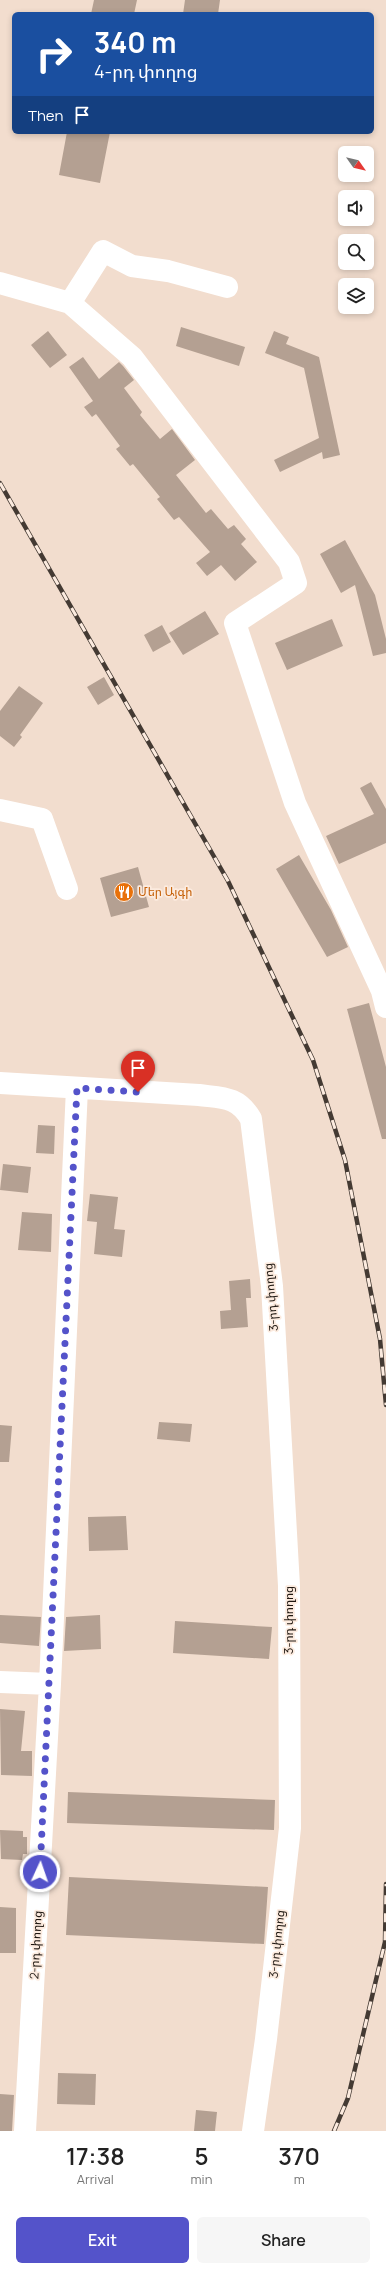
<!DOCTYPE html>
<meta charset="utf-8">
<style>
:root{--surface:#fff;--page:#f6f6f6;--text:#222;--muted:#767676;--accent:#5453ca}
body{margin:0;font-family:Manrope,"Noto Sans Armenian",sans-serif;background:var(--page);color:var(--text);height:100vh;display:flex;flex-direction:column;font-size:15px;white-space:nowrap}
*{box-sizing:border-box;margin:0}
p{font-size:13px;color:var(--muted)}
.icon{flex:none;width:22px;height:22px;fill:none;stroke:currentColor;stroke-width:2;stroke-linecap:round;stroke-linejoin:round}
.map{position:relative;height:2131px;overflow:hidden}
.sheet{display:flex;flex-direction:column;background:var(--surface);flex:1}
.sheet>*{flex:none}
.guide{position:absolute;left:12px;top:12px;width:362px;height:122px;border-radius:6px;box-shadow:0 2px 6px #0003;background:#1a4fa0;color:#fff;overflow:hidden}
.needle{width:26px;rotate:124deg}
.tools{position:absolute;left:338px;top:146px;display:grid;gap:8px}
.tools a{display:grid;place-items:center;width:36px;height:36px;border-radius:6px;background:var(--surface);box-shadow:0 2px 6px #0003;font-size:20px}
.pin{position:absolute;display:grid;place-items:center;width:34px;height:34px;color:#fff;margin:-41px -17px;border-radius:50% 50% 50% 0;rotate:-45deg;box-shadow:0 0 4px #0007}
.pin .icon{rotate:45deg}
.me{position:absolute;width:44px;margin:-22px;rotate:3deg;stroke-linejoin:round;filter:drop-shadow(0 0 3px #0008)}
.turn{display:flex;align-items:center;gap:14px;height:84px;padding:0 16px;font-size:18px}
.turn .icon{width:52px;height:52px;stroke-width:2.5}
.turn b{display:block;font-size:28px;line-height:34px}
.then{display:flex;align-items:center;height:38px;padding:0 16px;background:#0003;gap:8px;font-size:15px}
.eta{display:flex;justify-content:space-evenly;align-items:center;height:68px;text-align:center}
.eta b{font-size:24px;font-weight:600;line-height:28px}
.cta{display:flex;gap:8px;margin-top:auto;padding:8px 16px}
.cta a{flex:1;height:46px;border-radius:6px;background:var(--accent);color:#fff;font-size:16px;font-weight:600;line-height:46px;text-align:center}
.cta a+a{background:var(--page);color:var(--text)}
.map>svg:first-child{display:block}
.building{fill:#b4a092}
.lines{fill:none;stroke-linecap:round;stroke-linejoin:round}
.minor{stroke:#fff;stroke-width:22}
.rail-casing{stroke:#443a33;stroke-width:4.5}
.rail{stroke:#fcebdf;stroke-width:3;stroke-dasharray:9;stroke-linecap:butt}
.route{stroke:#5453ca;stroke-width:7;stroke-dasharray:0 12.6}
.labels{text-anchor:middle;stroke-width:3.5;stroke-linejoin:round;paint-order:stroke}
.food-label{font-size:12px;fill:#c56008;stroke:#fcebdf;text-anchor:start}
.street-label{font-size:12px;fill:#1f1812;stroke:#fcebdf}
</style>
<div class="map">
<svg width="386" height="2131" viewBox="0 0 386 2131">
<rect width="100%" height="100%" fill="#f2ddce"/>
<path class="building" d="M94,0H137L134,14H91Z
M185,0H220L218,14H183Z
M67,132H110L100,183L59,175Z
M181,327L245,347L239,366L176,346Z
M48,331L67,355L50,368L31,345Z
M274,331L289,337L286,344L319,357L340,455L323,459L322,452L280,472L274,460L319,438L304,368L265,353Z
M83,357L99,379L119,362L123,366L134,380L124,388L142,412L140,415L160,439L172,429L195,460L176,475L206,513L211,509L228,529L234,525L246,539L241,544L257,562L235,581L221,565L207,576L196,563L210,552L179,517L174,520L157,499L160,497L133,464L130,466L116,449L120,446L96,414L92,417L84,407L93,401L69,367Z
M345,540L375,595L386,639V653L373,656L355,585L341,593L320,554Z
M205,611L219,634L183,655L169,633Z
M332,619L343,646L287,670L275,643Z
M162,625L171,642L153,652L144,635Z
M104,677L114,695L98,705L87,687Z
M19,686L43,703L20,735L22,737L14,747L0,736V711Z
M371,782L386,809V843L339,864L326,836L374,814L360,788Z
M299,855L331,910L348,947L327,957L276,869Z
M138,867L149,907L111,917L100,878Z
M369,1003L386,1067V1139H382L347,1009Z
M38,1125L55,1126L54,1154L36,1153Z
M3,1164L31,1167L28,1193L0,1190Z
M90,1194L118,1197L114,1229L125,1230L122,1257L94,1254L97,1222L87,1221Z
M22,1212L52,1214L51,1252L18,1250Z
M250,1279L251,1298H246L248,1327L221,1329L220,1311L231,1310L229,1281Z
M159,1422L192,1424L190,1442L157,1439Z
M0,1425L12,1426L9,1462H0Z
M126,1516L128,1550L89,1551L88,1517Z
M0,1615L41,1617L39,1646L0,1643Z
M100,1615L101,1649L64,1651L66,1617Z
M175,1621L272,1627L269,1659L173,1653Z
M0,1709L25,1711L21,1751H32V1776L1,1775Z
M68,1792L275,1800L274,1830L67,1823Z
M0,1830L23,1831V1837H27V1854H23L22,1860L1,1859Z
M69,1877L268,1887L264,1944L66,1935Z
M0,1907L16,1908V1953H0Z
M58,2073L96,2074L95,2105L57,2104Z
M0,2094L14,2095L12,2131H0Z
M196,2110L217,2112L215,2131H194Z"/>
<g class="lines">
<path class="minor" d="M0,283L70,303L132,357L289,562L296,583L235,623L295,803L382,991L386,1007
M70,303L103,251L132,266L168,271L227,287
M0,810L42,819L67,889
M0,1083L199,1095C222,1098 238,1096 251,1119L272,1286L289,1586L290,1828L266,2039L253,2131
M0,1682L50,1684
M25,2131L50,1684L77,1088"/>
<g class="rail-casing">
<path id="rail" d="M0,483L228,881L313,1060L345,1160L380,1339L386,1405
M334,2131L348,2098L385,1942L386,1884"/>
</g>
<use href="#rail" class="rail"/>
</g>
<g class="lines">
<path class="route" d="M40,1872L77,1088L138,1092"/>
</g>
<defs>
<g id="restaurant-disc" transform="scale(1)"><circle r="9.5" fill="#e8710a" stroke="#fcebdf"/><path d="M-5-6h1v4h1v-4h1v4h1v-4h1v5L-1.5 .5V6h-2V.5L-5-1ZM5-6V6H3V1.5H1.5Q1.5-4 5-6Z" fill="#fff"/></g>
</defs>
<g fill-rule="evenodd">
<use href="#restaurant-disc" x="124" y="892"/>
</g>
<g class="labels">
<g class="food-label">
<text x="138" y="896">Մեր Այգի</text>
</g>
<g class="street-label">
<text transform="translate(271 1297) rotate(-95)" y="4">3-րդ փողոց</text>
<text transform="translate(289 1620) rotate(-90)" y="4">3-րդ փողոց</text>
<text transform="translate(277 1944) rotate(-84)" y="4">3-րդ փողոց</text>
<text transform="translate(36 1945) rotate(-87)" y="4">2-րդ փողոց</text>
</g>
</g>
</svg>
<div class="tools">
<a><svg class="needle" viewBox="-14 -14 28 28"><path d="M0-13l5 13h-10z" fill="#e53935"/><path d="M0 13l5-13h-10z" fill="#767676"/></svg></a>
<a><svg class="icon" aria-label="sound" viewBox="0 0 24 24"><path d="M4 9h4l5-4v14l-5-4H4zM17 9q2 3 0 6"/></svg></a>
<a><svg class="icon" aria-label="search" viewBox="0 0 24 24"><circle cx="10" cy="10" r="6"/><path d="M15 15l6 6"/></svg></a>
<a><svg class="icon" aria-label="layers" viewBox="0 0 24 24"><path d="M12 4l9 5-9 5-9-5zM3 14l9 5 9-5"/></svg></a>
</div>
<div class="pin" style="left:138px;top:1092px;background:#d93025"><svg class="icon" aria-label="arrive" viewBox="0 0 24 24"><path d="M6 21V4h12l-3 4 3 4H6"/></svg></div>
<svg class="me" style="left:40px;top:1872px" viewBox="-20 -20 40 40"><circle r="17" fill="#5453ca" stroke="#fff" stroke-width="3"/><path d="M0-11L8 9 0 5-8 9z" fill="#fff"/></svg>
<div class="guide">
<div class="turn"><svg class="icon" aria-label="right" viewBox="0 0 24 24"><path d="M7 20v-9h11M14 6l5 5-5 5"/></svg><div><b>340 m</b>4-րդ փողոց</div></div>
<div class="then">Then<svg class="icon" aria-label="arrive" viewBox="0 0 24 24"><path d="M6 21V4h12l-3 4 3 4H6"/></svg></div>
</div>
</div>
<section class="sheet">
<div class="eta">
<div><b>17:38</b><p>Arrival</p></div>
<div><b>5</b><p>min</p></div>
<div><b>370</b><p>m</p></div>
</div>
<div class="cta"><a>Exit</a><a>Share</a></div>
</section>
